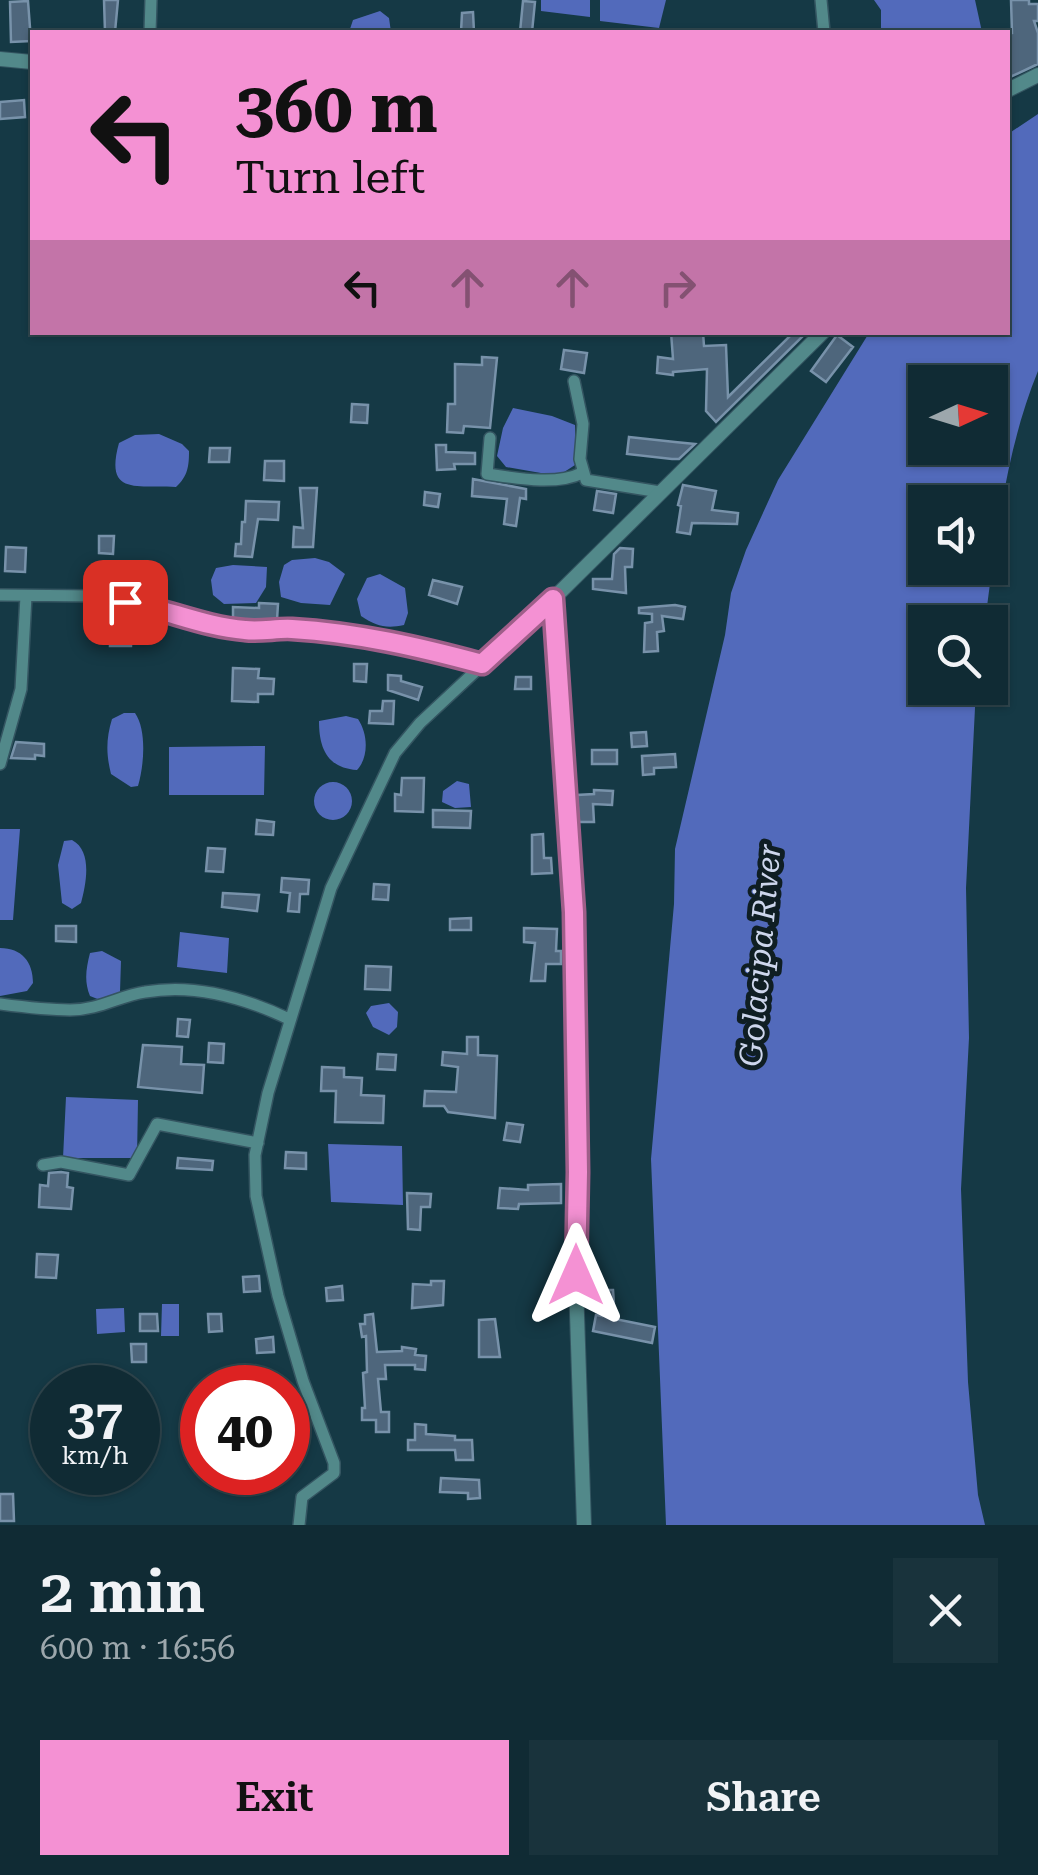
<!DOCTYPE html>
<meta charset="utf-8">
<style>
:root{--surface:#102b34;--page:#19333c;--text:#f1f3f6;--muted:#9ca7ac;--line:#30474f;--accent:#f491d3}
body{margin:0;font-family:"Roboto Serif",serif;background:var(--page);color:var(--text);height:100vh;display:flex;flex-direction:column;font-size:38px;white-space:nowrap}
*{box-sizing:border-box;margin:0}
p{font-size:32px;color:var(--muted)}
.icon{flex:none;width:55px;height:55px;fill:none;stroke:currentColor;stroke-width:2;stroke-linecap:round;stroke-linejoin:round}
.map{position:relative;height:1525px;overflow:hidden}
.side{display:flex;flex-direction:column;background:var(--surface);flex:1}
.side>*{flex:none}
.hud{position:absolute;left:30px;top:30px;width:980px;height:305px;border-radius:0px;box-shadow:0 2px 8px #0004,0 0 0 2px var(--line);background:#f491d3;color:#111;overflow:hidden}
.needle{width:65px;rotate:86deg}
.controls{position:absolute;left:908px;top:365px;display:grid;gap:20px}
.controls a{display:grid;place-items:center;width:100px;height:100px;border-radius:0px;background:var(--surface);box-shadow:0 2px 8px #0004,0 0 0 2px var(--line);font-size:50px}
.speed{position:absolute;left:30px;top:1365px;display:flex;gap:20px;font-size:50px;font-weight:700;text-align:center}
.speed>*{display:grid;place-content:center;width:130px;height:130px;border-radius:50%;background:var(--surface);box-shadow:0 2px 8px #0004,0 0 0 2px var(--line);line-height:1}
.speed small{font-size:25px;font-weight:400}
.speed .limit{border:15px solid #d22;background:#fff;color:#111}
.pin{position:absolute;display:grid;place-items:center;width:85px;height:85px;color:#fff;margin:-42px;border-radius:20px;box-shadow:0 5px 15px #0006}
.me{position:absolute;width:110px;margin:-55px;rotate:0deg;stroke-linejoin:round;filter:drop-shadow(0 0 8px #0008)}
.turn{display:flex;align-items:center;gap:35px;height:210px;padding:0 40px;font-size:45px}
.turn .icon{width:130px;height:130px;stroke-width:2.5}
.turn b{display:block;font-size:70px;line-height:85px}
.lanes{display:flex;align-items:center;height:95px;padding:0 40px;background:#0003;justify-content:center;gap:50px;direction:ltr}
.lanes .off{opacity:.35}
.round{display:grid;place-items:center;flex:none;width:105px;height:105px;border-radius:0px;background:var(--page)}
.overview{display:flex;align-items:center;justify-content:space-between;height:170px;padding:0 40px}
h1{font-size:60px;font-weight:600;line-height:75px}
.cta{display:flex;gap:20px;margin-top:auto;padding:20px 40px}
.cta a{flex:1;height:115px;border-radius:0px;background:var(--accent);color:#111;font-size:40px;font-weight:600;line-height:115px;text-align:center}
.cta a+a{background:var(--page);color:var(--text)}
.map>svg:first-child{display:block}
.water{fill:#526abb;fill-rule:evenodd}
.building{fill:#4e667c;stroke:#7892aa;stroke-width:2.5}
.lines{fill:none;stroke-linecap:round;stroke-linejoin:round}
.minor-casing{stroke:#345561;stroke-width:14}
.tertiary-casing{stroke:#345561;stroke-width:16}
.minor{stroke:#52898a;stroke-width:11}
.tertiary{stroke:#52898a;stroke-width:14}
.route-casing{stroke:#9f5e89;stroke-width:25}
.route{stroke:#f491d3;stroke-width:18}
.labels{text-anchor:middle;stroke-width:10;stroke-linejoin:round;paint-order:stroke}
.water-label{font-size:32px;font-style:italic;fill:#cdd6ec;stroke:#0f1e23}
</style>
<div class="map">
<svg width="1038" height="1525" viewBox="0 0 1038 1525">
<rect width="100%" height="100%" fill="#153945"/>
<path class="water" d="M541,0H590V17L541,11Z
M600,0H666L659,28L600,21Z
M874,0H975L982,32H881V10Z
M380,11L389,18L391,32H349L353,20Z
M1038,114V371C1006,449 996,538 985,622H925V688H976L966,888L969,1038L961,1189L968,1382L978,1495L985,1525H666L651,1159L674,904L675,849L725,635L731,593L746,550L778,480L869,333L1008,332V134ZM925,382H990V448H925ZM925,502H990V568H925Z
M513,408L552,416L575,425V465L558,476L506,467L497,456L503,428Z
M159,434L182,444L189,451C189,466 188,476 176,487C138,484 104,497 119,443L135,435Z
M315,558L329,562L345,574L330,605L301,603L281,597L279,582L284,565L292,560Z
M233,565L267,567L266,587L256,603L224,604L213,595L211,580L216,568Z
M380,574L405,588L408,613L404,625C386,629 376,626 361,616L357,599L367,578Z
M124,713H135C147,730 144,766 138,786L131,787L111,774C106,754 106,739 112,719Z
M346,716L358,719C368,734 369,757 357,770C327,768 319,748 319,721Z
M265,746L264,795H169V747Z
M457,781L469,784L471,807L455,808L442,802L443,791Z
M314 801a19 19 0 1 1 38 0a19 19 0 1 1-38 0Z
M0,829H20L13,920H0Z
M72,840C93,851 86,884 81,903L72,909L62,903L58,865L64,841Z
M180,932L229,938L227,973L177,967Z
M0,948C22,948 33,962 33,983L27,991L0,996Z
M102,951L121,961L120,992L100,1000L90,996C84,981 86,969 90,953Z
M389,1003L398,1012L397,1027L389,1035L373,1027L366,1013L371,1006Z
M66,1097L138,1100L137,1158H63Z
M328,1144L402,1146L403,1205L331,1202Z
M162,1304H179V1336H161Z
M124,1308L125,1332L97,1334L96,1309Z"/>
<path class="building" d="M104,0H118L115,32H105Z
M1011,0H1029V4H1038V21H1034L1038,33V64L1008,78V34L1012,33Z
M28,1L31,41L11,42L10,2Z
M523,1L535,2L532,32H520Z
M473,12L474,32H461L462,13Z
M24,100L25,117L0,119V102Z
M671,332H703L704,346L726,345L728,397L794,332H807L716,422L706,411L707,369L673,372V375L657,373L658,357L673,359Z
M837,335L853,347L826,382L811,371Z
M564,350L587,353L584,373L561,369Z
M482,357L497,358L490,428L464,426L463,433L447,432L448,404H455V364L482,365Z
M352,404L368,405L367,423L351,422Z
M629,437L675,442L695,444L679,459H672L627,454Z
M436,445H446V452L475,453V464H454L455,469L437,470Z
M210,448H230L229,462H209Z
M265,461H284V481L264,480Z
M473,479L526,489V499L520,498L516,526L504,524L507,499L472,496Z
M683,485L716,491L712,510L738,513L737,524L692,523L690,534L677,532L681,506L678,505Z
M300,488H317L313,547H293L294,527L303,528Z
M597,491L616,494L613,513L594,510Z
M425,492L440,494L438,507L424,505Z
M246,501L279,502L278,520L258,519L252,557L235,556L236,544H241L242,522H245Z
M99,536H114L113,554L99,553Z
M6,547L26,548L25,572L5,571Z
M620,548L633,549L632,567H625L626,593L593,589V579H612L614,554Z
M433,580L462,587L457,604L429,595Z
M259,603L278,604L277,620L233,619V607L259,608Z
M675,605L685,607L683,619L662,616L664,631L657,632L658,651L644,652L645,623L652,622V614L639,613V608Z
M111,614L132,615L131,646H110Z
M354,664H367L366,682L354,681Z
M233,668L259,669L258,678L274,679L273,694H258V702L232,701Z
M388,675L401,676V681L422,687L418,700L388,690Z
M516,677H531V689H515Z
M383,701H394L393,724L369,723L370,711H382Z
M646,732L647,746L632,747L631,733Z
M16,742L44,744V756L35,755V759L11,758Z
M592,750H617V764H592Z
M675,754L676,767L654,768V774L643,775L642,756Z
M402,778H424L423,812L395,811V794L401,795Z
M594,790L613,791L612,805L593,804L594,822H579L577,795L594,794Z
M433,810L471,811L470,828L433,827Z
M257,820L274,822L273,835L256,834Z
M543,834L544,858H551L552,873L532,874V835Z
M208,848L225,849L223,872L206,871Z
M282,878L309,880L308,894H300L299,912L288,911L290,893L281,892Z
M374,884L389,885L388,900L373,899Z
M223,893L259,895L257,911L222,907Z
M471,918V930H450V919Z
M56,926H76V942L56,941Z
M524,928L557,929L556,951H561V964H546L545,981H531L535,943L524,942Z
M366,966L391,967L390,990L365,989Z
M178,1019L190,1020L188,1037L177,1036Z
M467,1037H478V1055L497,1056L495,1118L448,1112L444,1106H424L425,1091L456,1092L458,1067L442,1065L443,1052L467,1054Z
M209,1043L224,1044L223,1063L208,1062Z
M143,1045L182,1047L181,1064L204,1065L202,1093L138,1087Z
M378,1054L396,1055L395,1070L377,1069Z
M322,1067L344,1068V1077L362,1078L361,1095L384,1096L383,1123L335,1122L336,1091H321Z
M507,1123L523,1125L520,1142L504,1140Z
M286,1152L306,1153V1169L285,1168Z
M178,1158L213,1161L212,1170L177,1168Z
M61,1172L68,1173L67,1187L73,1188L71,1209L39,1207L40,1185L48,1186L49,1173Z
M561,1184V1203L519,1204L518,1209L498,1208L500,1188L528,1190V1185Z
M407,1193L431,1194L430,1207H421L420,1230L408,1229Z
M37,1254L58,1255L56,1278L36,1277Z
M259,1276L260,1291L244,1292L243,1277Z
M431,1281H444L443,1305L412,1308L413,1284L431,1285Z
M342,1286L343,1300L327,1301L326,1288Z
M601,1290H613L615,1319L655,1327L652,1343L593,1331L596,1315L602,1316Z
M140,1314H157L158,1331H140Z
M208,1314H221L222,1331L209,1332Z
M373,1314L377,1352L402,1351V1347L416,1349L415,1355L426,1356L425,1370L415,1369V1365H385L386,1379H378L381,1412H389V1432H376V1420H362V1408H365L363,1373L367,1372L366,1336L362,1337L360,1324H365V1315Z
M495,1319L500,1357H479V1320Z
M273,1337L274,1352L257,1353L256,1339Z
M131,1344H146V1362H132Z
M415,1424L426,1425V1434L455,1436V1440H472L473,1460H456L455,1450H408V1440H415Z
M441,1478L479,1480L480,1498L468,1499V1493L440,1492Z
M0,1494H13L14,1521H0Z"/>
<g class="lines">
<g class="minor-casing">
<path id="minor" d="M821,0L824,32
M150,32L151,0
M574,381L583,424L580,459L586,480L660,492
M490,438L487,474C515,478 556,486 582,473
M0,595L95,596L155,607L196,622L245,630L289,629L378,637L482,664
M0,764L21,689L26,596
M0,1004C23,1007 47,1010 70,1010C99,1010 119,996 145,992C195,983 245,998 289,1019
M43,1165L61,1162L129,1175L157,1124L258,1143
M299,1525L302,1497L334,1473V1463L303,1381L278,1296L256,1196L255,1155L268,1093L331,888L395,753L420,723L553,599"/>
</g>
<g class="tertiary-casing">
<path id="tertiary" d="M0,59L32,62
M1008,90L1038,75
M584,1525L575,1254L578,1172L574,912L553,599L823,332"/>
</g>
<use href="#minor" class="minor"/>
<use href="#tertiary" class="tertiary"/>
</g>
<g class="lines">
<g class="route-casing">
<path id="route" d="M125,602C166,609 204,627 245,630C261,632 277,628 292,629C358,633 419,647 482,664L553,599L574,912L578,1172L576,1275"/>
</g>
<use href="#route" class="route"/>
</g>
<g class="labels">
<g class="water-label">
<text transform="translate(760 955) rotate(-85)" y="11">Golacipa River</text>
</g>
</g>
</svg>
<div class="controls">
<a><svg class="needle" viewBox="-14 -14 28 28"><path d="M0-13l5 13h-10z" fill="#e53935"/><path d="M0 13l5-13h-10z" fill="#9ca7ac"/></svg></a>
<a><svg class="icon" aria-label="sound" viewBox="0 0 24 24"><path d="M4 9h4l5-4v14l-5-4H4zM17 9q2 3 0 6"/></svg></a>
<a><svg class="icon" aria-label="search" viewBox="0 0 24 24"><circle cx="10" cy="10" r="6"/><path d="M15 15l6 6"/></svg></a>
</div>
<div class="speed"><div>37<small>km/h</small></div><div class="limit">40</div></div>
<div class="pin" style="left:125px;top:602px;background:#d93025"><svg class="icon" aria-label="arrive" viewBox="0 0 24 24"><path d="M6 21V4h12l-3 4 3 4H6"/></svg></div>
<svg class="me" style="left:576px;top:1275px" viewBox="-20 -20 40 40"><path d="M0-17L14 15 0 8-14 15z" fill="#f491d3" stroke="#fff" stroke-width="4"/></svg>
<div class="hud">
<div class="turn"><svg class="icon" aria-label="left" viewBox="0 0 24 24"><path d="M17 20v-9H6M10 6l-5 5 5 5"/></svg><div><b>360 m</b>Turn left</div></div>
<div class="lanes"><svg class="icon" aria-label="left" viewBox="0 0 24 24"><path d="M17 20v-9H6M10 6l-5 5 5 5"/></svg><svg class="icon off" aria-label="ahead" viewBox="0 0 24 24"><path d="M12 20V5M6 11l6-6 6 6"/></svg><svg class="icon off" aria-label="ahead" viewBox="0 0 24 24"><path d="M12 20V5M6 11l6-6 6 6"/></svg><svg class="icon off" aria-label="right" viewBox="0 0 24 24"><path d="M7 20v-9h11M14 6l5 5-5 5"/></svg></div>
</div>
</div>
<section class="side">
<div class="overview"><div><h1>2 min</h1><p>600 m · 16:56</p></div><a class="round"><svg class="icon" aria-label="close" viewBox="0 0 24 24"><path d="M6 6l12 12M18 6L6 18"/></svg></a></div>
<div class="cta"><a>Exit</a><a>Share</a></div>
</section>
